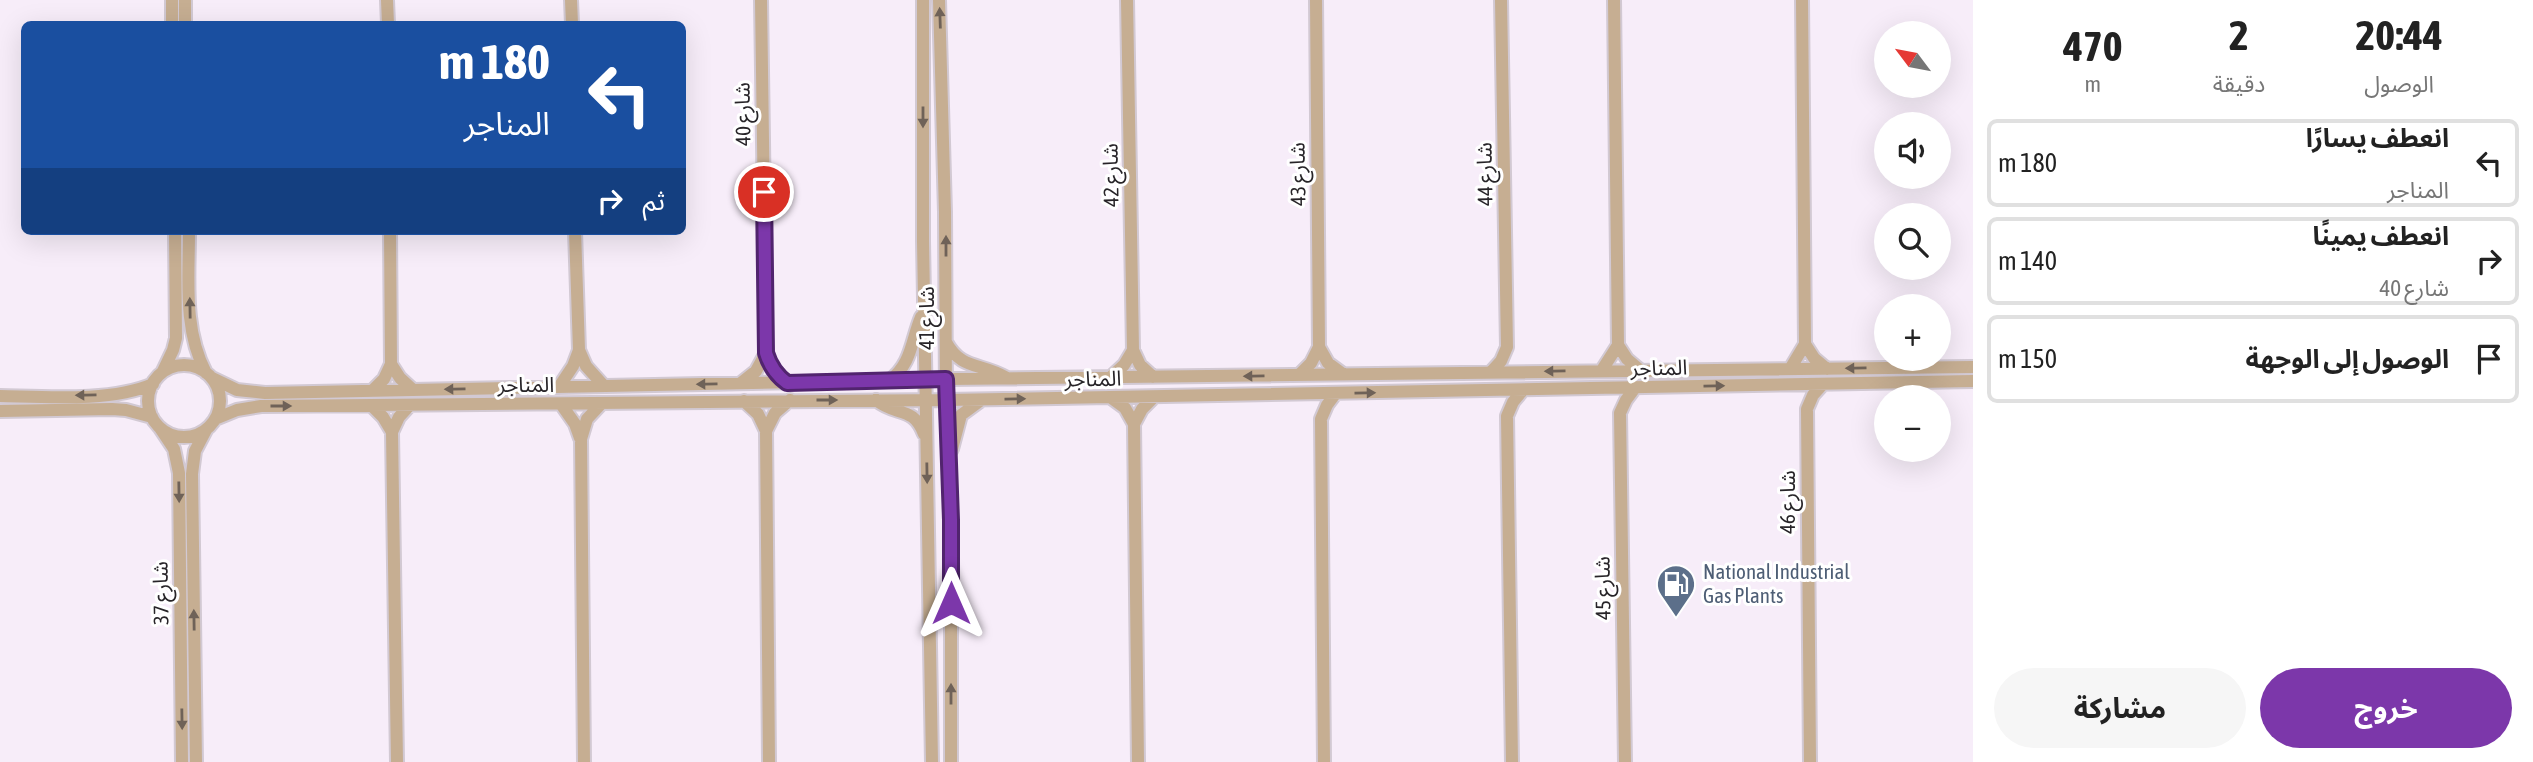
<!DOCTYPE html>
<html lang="ar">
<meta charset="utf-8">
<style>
:root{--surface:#fff;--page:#f6f6f6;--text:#222;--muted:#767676;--line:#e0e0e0;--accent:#7c37aa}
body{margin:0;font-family:"Asap Condensed","Noto Sans Arabic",sans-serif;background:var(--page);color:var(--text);direction:rtl;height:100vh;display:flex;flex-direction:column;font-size:26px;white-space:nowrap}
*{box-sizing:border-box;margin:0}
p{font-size:23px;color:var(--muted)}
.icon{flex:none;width:38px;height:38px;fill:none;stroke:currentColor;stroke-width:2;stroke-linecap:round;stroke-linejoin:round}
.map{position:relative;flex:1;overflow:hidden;direction:ltr}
.panel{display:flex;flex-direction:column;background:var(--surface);width:560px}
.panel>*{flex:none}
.top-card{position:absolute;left:21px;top:21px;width:665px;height:214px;border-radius:10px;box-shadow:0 7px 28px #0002;direction:rtl;background:#1a4fa0;color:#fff;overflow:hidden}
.needle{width:46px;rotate:302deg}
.controls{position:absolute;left:1874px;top:21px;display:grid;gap:14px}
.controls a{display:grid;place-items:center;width:77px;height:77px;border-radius:50%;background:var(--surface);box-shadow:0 7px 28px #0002;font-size:35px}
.pin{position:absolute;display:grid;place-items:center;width:60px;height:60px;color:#fff;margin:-30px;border:4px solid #fff;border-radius:50%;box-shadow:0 2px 7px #0007}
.me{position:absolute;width:77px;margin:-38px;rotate:0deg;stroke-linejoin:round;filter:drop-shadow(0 0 5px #0008)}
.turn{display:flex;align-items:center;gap:24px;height:147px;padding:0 21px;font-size:32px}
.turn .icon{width:91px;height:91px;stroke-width:2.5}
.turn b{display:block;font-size:49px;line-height:60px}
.then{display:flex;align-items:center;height:66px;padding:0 21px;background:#0003;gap:14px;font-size:26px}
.eta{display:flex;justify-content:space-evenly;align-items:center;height:119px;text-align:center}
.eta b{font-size:42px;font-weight:700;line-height:49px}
.primary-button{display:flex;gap:14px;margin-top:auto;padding:14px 21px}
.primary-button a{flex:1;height:80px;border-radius:42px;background:var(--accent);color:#fff;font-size:28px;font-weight:700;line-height:80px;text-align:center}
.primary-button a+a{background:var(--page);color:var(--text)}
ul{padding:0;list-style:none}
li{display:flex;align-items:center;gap:21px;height:88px;margin:0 14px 10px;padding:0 7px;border:4px solid var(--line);border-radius:10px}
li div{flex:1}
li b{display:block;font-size:26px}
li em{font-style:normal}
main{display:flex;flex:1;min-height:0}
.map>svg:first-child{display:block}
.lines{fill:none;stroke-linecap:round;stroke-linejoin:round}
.minor-casing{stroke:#d2c9d3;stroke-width:16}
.minor{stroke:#c6ae92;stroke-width:12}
.oneway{fill:#6f6258}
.route-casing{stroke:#51246e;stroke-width:18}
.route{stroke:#7c37aa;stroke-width:12}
.labels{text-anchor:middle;stroke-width:6;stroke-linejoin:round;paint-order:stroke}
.street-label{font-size:21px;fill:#272428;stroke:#fff}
.service-label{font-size:21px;fill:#4e5e75;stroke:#fff;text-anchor:start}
</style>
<main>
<section class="panel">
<div class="eta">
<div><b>20:44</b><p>الوصول</p></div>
<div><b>2</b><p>دقيقة</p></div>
<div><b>470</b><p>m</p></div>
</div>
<ul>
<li><svg class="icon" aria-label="left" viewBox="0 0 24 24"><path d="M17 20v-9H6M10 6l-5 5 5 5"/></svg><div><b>انعطف يسارًا</b><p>المناجر</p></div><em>180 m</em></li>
<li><svg class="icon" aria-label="right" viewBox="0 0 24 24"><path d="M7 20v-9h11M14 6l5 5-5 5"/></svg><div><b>انعطف يمينًا</b><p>شارع 40</p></div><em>140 m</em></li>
<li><svg class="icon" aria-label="arrive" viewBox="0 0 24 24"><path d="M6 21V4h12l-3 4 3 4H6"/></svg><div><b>الوصول إلى الوجهة</b></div><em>150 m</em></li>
</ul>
<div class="primary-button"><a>خروج</a><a>مشاركة</a></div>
</section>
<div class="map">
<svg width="1973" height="762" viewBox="0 0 1973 762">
<rect width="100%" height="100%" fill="#f7edf9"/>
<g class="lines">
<g class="minor-casing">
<path id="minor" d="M172,0V24
M185,0V24
M387,0L388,24
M571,0L572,24
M761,0L766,353L773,370L787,382
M923,0V241L932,762
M939,0L945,212L946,400L951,520V762
M1127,0L1133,350L1140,365L1153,377
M189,231C189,279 183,329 206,373
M946,342C961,370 981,363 1005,377
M1805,344L1814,358L1827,369
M1618,345L1627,359L1640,370
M1319,347L1328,363L1343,374
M579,350L586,366L604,386
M391,364L400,378L413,390
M148 401a36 36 0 1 1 72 0a36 36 0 1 1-72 0Z
M1790,369L1805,344L1802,0
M1602,370L1618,345L1614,0
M163,371L173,350L176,338L175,231
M1491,372L1501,361L1507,347L1501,0
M1299,375L1311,363L1319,347L1316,0
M1111,377L1124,365L1133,350
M212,378L237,390L265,393L946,379L1973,367
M889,381C912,364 911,341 921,317
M741,383L756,371L766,353
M559,387L573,366L579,350L575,231
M373,390L384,379L391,364L390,231
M0,396C46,397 112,402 153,384
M1110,397L1125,408L1134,424
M876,400C896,417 913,405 924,434
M744,401L758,414L766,431L769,762
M561,404L575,424L580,438
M371,405L383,417L392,432
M0,411L112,409L126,410L152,417
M215,419L237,410L261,406L946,400L1973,381
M160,428L174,449L179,473L182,762
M766,431L775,413L790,400
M952,449L961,415L980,401
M196,762L192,474L195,451L206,430
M397,762L392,432L399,417L410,405
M584,762L581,439L587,419L601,404
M1138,762L1134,424L1142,409L1154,397
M1324,762L1321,419L1327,405L1336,393
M1512,762L1507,416L1513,402L1523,390
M1625,762L1620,413L1626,400L1635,388
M1810,762L1807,409L1813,395L1823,384"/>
</g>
<use href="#minor" class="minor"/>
</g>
<defs><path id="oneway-solid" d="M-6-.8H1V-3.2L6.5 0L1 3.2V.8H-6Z" transform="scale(1.75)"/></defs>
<g class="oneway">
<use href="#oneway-solid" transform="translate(940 18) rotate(-92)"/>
<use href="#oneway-solid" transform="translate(923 117) rotate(90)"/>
<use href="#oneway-solid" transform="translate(946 246) rotate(-90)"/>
<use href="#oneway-solid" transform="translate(190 308) rotate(-91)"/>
<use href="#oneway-solid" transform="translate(1856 368) rotate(179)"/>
<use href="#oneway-solid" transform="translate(1555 371) rotate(179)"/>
<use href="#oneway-solid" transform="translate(1254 376) rotate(179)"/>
<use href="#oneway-solid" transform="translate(707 384) rotate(179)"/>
<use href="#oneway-solid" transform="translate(1714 386) rotate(-1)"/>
<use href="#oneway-solid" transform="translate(455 389) rotate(179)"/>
<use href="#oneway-solid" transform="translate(1365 393) rotate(-1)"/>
<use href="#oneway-solid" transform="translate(86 395) rotate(179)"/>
<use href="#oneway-solid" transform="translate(1015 399) rotate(-1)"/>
<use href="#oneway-solid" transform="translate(827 400)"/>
<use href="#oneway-solid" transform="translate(281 406)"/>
<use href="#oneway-solid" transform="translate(927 473) rotate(89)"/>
<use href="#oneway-solid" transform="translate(179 492) rotate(89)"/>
<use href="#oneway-solid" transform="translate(194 620) rotate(-91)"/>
<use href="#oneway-solid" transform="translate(951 694) rotate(-90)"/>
<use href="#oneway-solid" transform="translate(182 719) rotate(89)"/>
</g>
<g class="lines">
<g class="route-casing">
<path id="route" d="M764,192L766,353C770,366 776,375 787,383L946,379L951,520V603"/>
</g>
<use href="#route" class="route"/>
</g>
<defs>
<g id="fuel-pin" transform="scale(2.0125)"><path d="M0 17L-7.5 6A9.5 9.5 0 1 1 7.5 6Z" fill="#5c6f8a" stroke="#fff"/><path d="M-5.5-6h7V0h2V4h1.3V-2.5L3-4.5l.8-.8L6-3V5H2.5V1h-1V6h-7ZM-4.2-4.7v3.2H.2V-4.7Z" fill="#fff"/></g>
</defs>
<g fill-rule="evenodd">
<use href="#fuel-pin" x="1676" y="584"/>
</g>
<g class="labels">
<g class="street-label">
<text transform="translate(743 114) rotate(-91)" y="7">شارع 40</text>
<text transform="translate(1298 174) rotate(-91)" y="7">شارع 43</text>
<text transform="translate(1485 174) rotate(-91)" y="7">شارع 44</text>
<text transform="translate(1111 175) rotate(-91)" y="7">شارع 42</text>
<text transform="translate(927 318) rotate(-90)" y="7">شارع 41</text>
<text transform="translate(1659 368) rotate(-1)" y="7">المناجر</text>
<text transform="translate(1093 379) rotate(-1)" y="7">المناجر</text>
<text x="526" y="392">المناجر</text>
<text transform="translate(1788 502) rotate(-90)" y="7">شارع 46</text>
<text transform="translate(1603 588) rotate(-91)" y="7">شارع 45</text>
<text transform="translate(161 593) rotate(-91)" y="7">شارع 37</text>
</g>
<g class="service-label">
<text x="1703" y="579">National Industrial<tspan x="1703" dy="24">Gas Plants</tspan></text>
</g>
</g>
</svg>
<div class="controls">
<a><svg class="needle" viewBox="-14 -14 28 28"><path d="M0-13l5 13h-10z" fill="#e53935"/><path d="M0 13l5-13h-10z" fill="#767676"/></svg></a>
<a><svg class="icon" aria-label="sound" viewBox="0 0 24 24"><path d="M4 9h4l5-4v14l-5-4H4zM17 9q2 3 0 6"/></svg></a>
<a><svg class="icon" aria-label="search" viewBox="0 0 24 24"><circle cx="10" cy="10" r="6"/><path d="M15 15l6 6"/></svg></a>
<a>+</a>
<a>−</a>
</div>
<div class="pin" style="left:764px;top:192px;background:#d93025"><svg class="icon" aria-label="arrive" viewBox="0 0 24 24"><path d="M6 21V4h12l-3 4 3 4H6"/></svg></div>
<svg class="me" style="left:951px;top:603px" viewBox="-20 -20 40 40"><path d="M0-17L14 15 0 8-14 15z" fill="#7c37aa" stroke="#fff" stroke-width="4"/></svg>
<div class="top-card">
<div class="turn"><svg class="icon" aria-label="left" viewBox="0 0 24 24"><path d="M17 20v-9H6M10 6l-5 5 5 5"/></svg><div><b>180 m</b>المناجر</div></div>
<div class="then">ثم<svg class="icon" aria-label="right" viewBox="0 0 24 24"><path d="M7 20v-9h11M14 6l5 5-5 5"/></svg></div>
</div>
</div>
</main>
